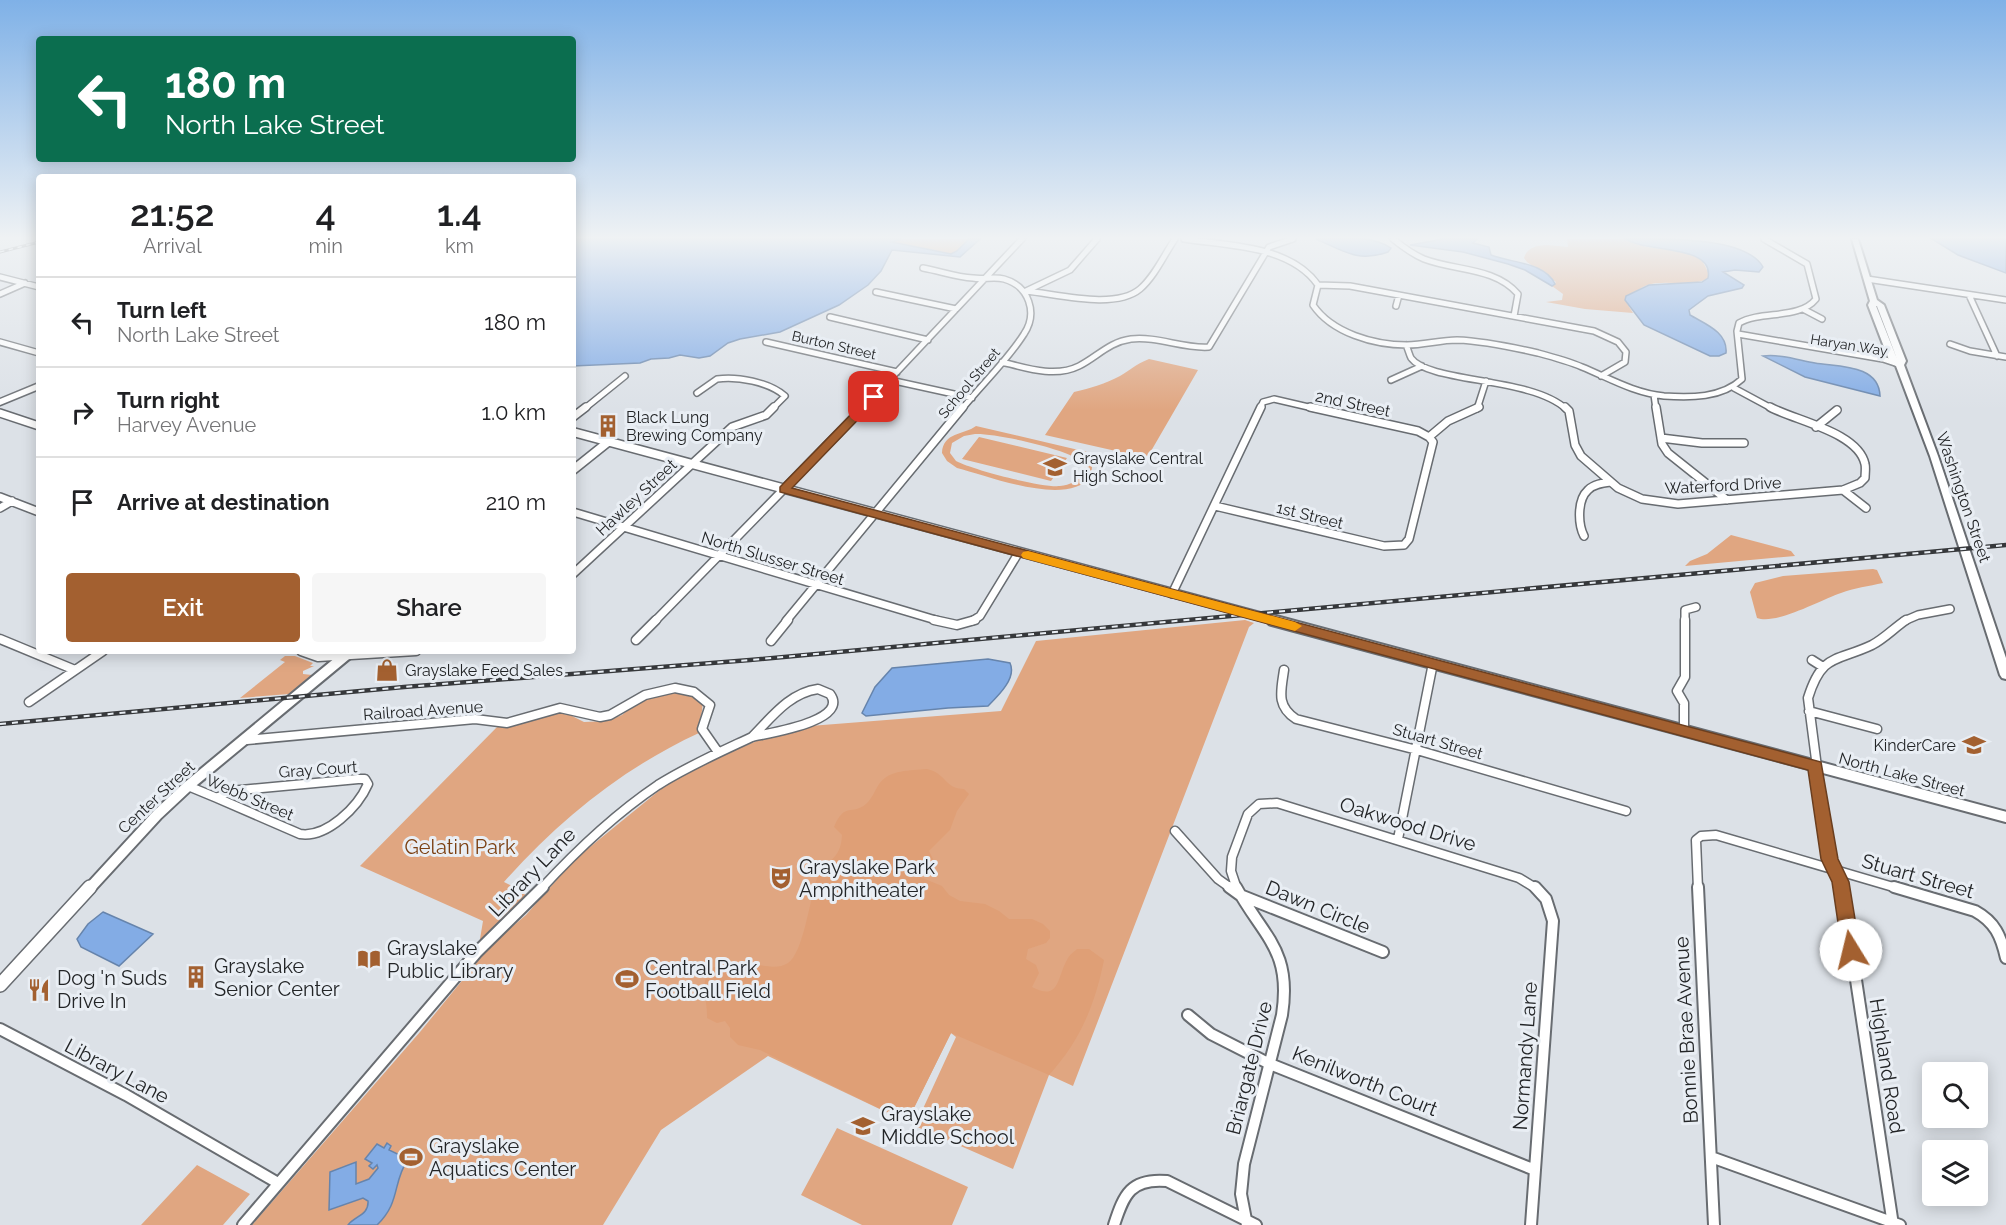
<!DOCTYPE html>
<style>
:root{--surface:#fff;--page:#f6f6f6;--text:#202124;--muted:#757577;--line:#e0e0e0;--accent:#a36030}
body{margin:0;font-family:Raleway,sans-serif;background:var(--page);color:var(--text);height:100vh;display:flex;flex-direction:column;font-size:22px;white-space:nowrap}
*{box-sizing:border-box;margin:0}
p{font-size:20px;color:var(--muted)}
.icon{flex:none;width:33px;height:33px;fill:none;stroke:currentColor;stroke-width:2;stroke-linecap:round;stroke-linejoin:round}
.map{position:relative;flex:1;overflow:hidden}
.panel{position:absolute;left:36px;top:174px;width:540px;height:480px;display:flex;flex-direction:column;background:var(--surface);border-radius:6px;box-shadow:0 3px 15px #0003}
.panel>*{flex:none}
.hud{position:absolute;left:36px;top:36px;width:540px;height:126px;border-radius:6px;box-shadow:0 3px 15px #0003;background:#0b6e4f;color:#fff;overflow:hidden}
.fabs{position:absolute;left:1922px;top:1062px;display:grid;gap:12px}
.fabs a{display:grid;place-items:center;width:66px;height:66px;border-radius:6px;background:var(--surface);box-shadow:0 3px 15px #0003;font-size:30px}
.pin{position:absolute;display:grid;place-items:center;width:51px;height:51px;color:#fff;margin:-26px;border-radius:12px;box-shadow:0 3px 9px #0006}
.me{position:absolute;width:66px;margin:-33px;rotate:351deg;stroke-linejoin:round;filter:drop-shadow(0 0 4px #0008)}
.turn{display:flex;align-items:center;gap:21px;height:126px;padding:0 30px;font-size:27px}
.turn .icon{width:78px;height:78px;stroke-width:2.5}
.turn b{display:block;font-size:42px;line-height:51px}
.eta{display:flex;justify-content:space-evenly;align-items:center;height:102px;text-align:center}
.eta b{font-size:36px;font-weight:600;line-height:42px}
.action{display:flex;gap:12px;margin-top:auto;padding:12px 30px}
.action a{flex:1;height:69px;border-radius:6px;background:var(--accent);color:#fff;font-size:24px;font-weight:600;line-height:69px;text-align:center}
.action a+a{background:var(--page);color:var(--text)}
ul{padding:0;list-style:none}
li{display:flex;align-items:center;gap:18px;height:90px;padding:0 30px;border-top:2px solid var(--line)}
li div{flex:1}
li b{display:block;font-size:22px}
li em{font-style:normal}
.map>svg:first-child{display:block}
.green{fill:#e0a681;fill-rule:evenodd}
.forest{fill:#df9f76}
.water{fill:#83ace5;stroke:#6684ac;stroke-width:1.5}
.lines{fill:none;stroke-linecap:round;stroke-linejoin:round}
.minor-far3-casing{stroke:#686c71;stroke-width:8}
.minor-far2-casing{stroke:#686c71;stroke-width:10}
.minor-far1-casing{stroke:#686c71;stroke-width:11}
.minor-casing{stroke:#686c71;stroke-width:14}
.tertiary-far2-casing{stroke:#686c71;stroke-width:11}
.tertiary-far1-casing{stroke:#686c71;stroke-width:14}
.tertiary-casing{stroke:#686c71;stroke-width:16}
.secondary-casing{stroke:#686c71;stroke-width:4}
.primary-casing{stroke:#686c71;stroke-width:3}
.minor-far3{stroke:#fff;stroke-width:5}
.minor-far2{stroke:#fff;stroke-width:7}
.minor-far1{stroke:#fff;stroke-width:8}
.minor{stroke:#fff;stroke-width:10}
.tertiary-far2{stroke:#fff;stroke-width:8}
.tertiary-far1{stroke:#fff;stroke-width:10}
.tertiary{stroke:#fff;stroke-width:13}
.secondary{fill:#fff;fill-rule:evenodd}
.primary{fill:#fff;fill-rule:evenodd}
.rail-far1-casing{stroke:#36383b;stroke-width:3}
.rail-casing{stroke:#36383b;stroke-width:4.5}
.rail-far1{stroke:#e9eef4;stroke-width:1.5;stroke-dasharray:4.5;stroke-linecap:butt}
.rail{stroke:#e9eef4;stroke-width:2;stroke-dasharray:6;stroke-linecap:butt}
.route{fill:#a36030;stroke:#6a3e1f;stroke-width:1.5}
.slow{fill:#f59e0b}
.labels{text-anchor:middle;stroke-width:6;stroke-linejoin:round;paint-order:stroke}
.far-street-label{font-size:14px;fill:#232527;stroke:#e9eef4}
.street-label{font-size:16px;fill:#232527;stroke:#e9eef4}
.poi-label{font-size:16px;fill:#232527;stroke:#e9eef4;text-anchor:start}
.near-street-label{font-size:20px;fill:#232527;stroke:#e9eef4}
.near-park-label{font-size:20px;fill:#7c4012;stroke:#e9eef4}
.near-poi-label{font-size:20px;fill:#232527;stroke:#e9eef4;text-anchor:start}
</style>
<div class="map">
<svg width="2006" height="1225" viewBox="0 0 2006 1225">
<rect width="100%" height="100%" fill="#dce1e7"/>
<path class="green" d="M902,239H969L957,251L951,254L892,242Z
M1567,239H1626L1646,247L1686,252L1702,260L1709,274L1708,278C1691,289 1665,278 1645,286C1638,289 1631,295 1625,300L1633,313L1585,309L1546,302L1562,300L1563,294L1552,286L1556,282L1527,262L1524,258C1529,240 1554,246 1568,247Z
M1149,359L1198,370L1147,458L1045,435L1074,392C1091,388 1105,384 1120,376C1132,369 1134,365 1149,359Z
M976,426L1087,452L1085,455L1092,467L1091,476C1068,508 989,476 957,468L947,461L942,453C943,432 964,435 976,426ZM975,434C995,433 1067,449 1081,461L1083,473C1078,481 1070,485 1060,486C1042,488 973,470 956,461L950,453L952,443L964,436Z
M979,437L1067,458L1051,481L962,459Z
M1731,535L1791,551L1795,556L1685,566L1690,561L1707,554Z
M1873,569L1877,570L1883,583C1869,586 1854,588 1841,593C1820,600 1777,625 1757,618L1750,592L1755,583L1783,576Z
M1245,620L1254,623L1249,627L1073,1086L1049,1075L1013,1169L915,1126L956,1037L951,1033L907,1122L768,1056L661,1130L603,1225H252L420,1032L492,944L526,915L574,860L666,785L704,763L759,740L810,726L1001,711L1036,641Z
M285,656H295L313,663L310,666H314L303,671V674L312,675L289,694L240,698L285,662L280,660Z
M683,691L702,701C704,712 698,721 699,733C623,768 559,820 504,882L512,886L506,893L517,898L522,893L530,897L479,945L483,921L360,866L499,725L557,713L570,715L584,722L607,721L622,715L641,699Z
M837,1128L968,1187L952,1225H862L801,1195Z
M197,1165L250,1194L223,1225H141Z"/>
<path class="forest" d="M927,769C946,773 945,789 964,789L969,794L957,811L950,830L929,851L933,859L920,877L942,886L949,895L960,901L985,904L999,911L1009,919H1032L1043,924L1050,931V938L1046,943L1028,949L1026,959L1036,965L1039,973L1032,987C1060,1002 1057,977 1067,960C1069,955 1074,952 1077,949H1089L1104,960C1095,1005 1080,1041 1049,1075L951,1033L907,1122L760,1050L738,1045L730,1037V1028L725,1021L717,1023L707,1018C708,999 697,981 714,967C729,969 741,965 756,965C767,965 777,970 788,963C803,953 810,900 816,881C823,859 841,863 842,835L834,827C845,801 852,816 866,804C872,799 875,790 879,784C890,769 910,771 927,769Z"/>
<path class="water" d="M573,239H901L892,242L951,254L957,251L969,239H980L960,257L892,250L881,271L868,285L839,305L780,332L740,339L728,343L710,356L699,358L680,355L669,358L651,359L640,363L573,366Z
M1316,239C1340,239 1370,234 1391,248L1388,252C1357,263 1342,250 1316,239Z
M1443,239H1477L1473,243L1489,247L1491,255C1511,263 1545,262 1555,284L1552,286L1525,270L1508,264L1463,252L1410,245Z
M1626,239C1658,239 1745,235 1763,267L1759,272L1735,270L1723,272L1744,285L1742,288L1708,296L1689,310L1690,315C1705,324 1728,332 1726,353L1719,356H1710L1644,325L1625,300L1626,296L1649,285L1702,282L1708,278C1715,244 1645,253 1626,239Z
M1932,239H2006V273L1958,255Z
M1763,356C1781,354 1798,360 1815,363C1838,367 1879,364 1880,396L1805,377Z
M988,659L1010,663C1017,678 998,696 988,706L948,708L866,716L862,713L875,687L892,668Z
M103,912L153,934L119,966L81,947L77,939L88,924Z
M387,1143L391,1146L389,1150L408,1159C392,1183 401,1202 377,1225H348C355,1216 369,1215 368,1201L363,1198L329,1210L330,1172L356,1162V1184L369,1179L378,1168L377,1165L373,1169L369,1166L372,1163L365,1159L377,1144L384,1148Z"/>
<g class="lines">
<g class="minor-far3-casing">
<path id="minor-far3" d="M1184,239C1228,246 1290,245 1318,285
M1393,239C1403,247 1412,254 1424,259C1455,271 1495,267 1518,294L1514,316
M923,268C940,271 956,277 973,278C984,280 993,276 1004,279C1029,286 1038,313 1024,334C1007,361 982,384 962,409
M0,277L39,287
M1867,279L2006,300
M1318,285L1313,305C1332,333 1374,345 1407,345C1424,345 1440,340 1457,340C1484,341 1512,347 1538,353C1553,357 1568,361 1582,367C1609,378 1634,393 1664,396C1690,398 1722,398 1742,379L1737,331L1739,323C1762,310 1799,320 1816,299L1807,264L1764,239
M1318,285L1350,286L1594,331L1618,342L1626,352L1625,362L1601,376
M1026,291C1057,294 1115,310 1140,289C1155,276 1164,255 1175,239
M1026,291L1070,270L1097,239
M876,292L956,309
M0,294L25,283
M1969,295L1997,356
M1396,306L1399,295
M1803,309L1822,319
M830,317L928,340
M1738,334L1883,359L1898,364
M0,342L39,353
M766,342L897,372
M1950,344L1970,351L2006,357
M1406,345C1408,349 1409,354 1411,358C1429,383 1532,377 1566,409
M1002,362C1026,368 1055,378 1079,366C1097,357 1109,342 1131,339C1158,336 1183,349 1209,347L1269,247L1293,239
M890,380L972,398
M1391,380L1422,366
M1734,388L1773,409
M697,393L717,379C737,376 769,382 785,396L772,409
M1654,395L1656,409
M584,409L625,376
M862,409L1022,239
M1260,409L1263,402L1274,399L1317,409
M1477,409L1486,381"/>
</g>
<g class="minor-far2-casing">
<path id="minor-far2" d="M1310,407L1418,431L1429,437
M1565,407L1569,411L1575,445L1581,456L1618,488L1642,499L1678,504L1843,490L1860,483L1865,478C1865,474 1866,468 1865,464C1858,432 1796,421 1770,407
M1656,407L1662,444L1668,453L1727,500
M0,413L39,426
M573,417L586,407
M1816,427L1837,410
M1661,438L1702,443H1744
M1843,490L1866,508
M0,497L39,512
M1215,506L1384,546L1404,545L1409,539L1433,442L1429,437L1448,421L1479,407
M0,508L12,501
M573,512L939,621
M1584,536C1578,524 1577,500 1588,490C1594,484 1603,483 1611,482
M573,574L732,427L766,415L774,407
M1172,594L1261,407
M655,621L864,407
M786,621L963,407
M972,621L980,616L1019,552
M1685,621V610L1696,607
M1904,621L1918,615L1950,609"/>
</g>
<g class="minor-far1-casing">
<path id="minor-far1" d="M934,620L957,625L975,620
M0,639L75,670
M636,640L656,620
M771,641L788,620
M301,651L318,657L416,651
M1812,660L1823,667
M1284,670C1281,691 1276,706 1296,719L1417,750L1626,811
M818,689L830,694C850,721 769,733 752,737C771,718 789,693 818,689Z
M29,702L103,651
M1809,711L1877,729
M1684,731V703L1677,691L1685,677V620
M247,740L475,719L507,723L560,708L600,717L610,715L645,695L675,688L694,692L710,705L702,729L718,752
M358,779H365L368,784C358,807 327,838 300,834L217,798L230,791Z
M188,786L217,798
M1175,831L1218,879L1232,889
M1398,839L1433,663
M541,889C576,851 615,814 658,785C688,766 720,752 752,737
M1237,889L1231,871L1232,857L1248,814L1259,804L1277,803L1519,878L1537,889
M1698,889L1696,840L1701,836L1716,835L1900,889
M1842,889L1829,859L1808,698C1822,653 1836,662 1872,645C1885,638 1894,628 1906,620"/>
</g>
<g class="minor-casing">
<path id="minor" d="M1229,887L1240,895L1383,952
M1236,887C1264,938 1292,950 1282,1015L1244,1164L1241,1194L1247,1225
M1698,887L1714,1225
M1842,887L1893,1225
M1894,887L1975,911C1995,922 2001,936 2006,958
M1188,1015L1211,1034L1270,1064L1535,1170
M0,1029L126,1095L278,1183
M1711,1157L1900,1225
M243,1225L477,952L543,887
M1114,1225C1124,1194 1131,1178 1167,1181L1256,1225
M1531,1225L1553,921L1546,899L1535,887"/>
</g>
<g class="tertiary-far2-casing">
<path id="tertiary-far2" d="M573,432L1277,621
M573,470L608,442"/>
</g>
<g class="tertiary-far1-casing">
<path id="tertiary-far1" d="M1272,620L2006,817
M89,889L157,815L188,786L351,651"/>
</g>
<g class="tertiary-casing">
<path id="tertiary" d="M0,985L90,887"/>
</g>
<g class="secondary-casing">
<path id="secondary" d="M1852,239H1858L1877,300L1884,305L1906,361L1904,365L1938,456L2006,658V679L2002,678L2000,675L1930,456L1896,366L1889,360L1868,305L1870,301ZM1876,306H1877L1897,359Z"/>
</g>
<g class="primary-casing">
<path id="primary" d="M39,383V389L0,405V399Z"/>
</g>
<use href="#minor-far3" class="minor-far3"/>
<use href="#minor-far2" class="minor-far2"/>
<use href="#minor-far1" class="minor-far1"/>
<use href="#minor" class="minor"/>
<use href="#tertiary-far2" class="tertiary-far2"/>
<use href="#tertiary-far1" class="tertiary-far1"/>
<use href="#tertiary" class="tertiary"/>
<use href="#secondary" class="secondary"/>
<use href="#primary" class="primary"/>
<g class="rail-far1-casing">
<path id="rail-far1" d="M0,252L39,242"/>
</g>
<g class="rail-casing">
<path id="rail" d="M0,724L404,687L750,660L2006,545"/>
</g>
<use href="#rail-far1" class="rail-far1"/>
<use href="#rail" class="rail"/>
</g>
<linearGradient id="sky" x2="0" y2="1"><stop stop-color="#7fb1e7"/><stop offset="0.58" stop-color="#eff2f4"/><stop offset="1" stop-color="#eff2f4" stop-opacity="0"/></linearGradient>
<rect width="2006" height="410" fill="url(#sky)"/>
<path class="route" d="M874,394L878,395V399L792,488L1821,762L1838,859L1849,882L1860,950L1857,956L1851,958L1845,956L1842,950L1832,882L1821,859L1808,770L780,492V487L870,395Z"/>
<path class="slow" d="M1028,551L1295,622L1302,626L1295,631L1023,558L1021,555L1023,552Z"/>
<defs>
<g id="building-bare" transform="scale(1.8)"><path d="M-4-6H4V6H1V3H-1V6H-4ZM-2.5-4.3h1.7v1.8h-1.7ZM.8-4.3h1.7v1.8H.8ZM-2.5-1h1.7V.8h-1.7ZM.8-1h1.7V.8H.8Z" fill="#a36030" stroke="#e9eef4" stroke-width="2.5" paint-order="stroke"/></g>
<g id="school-bare" transform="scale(1.8)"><path d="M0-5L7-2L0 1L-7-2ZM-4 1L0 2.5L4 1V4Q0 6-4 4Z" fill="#a36030" stroke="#e9eef4" stroke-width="2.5" paint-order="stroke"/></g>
<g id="shop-bare" transform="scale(1.8)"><path d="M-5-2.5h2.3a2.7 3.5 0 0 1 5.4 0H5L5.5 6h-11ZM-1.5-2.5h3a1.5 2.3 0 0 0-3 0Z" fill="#a36030" stroke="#e9eef4" stroke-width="2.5" paint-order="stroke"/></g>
<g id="theatre-bare" transform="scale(1.8)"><path d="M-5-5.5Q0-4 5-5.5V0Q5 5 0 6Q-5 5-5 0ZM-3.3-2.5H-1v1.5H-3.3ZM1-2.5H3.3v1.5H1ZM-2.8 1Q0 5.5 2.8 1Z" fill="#a36030" stroke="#e9eef4" stroke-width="2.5" paint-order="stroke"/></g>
<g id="library-bare" transform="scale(1.8)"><path d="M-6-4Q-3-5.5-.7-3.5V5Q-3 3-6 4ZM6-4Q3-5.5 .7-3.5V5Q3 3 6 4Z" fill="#a36030" stroke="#e9eef4" stroke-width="2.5" paint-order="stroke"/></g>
<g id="stadium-bare" transform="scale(1.8)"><path d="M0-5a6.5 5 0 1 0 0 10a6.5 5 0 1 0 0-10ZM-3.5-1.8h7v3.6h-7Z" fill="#a36030" stroke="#e9eef4" stroke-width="2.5" paint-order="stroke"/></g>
<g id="restaurant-bare" transform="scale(1.8)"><path d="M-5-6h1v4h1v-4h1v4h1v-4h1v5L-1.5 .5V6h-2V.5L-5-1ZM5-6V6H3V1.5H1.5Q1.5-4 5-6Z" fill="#a36030" stroke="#e9eef4" stroke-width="2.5" paint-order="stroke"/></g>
</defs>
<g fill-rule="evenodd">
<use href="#building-bare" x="608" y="426"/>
<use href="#school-bare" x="1055" y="467"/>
<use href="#shop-bare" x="387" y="670"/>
<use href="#school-bare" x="1974" y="745"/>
<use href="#theatre-bare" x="781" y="878"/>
<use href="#library-bare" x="369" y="959"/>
<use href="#building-bare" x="196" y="977"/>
<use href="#stadium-bare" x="627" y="979"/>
<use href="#restaurant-bare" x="39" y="990"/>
<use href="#school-bare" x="863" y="1126"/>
<use href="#stadium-bare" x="411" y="1157"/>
</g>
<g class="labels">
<g class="far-street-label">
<text transform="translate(834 345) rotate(13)" y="5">Burton Street</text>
<text transform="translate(1849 345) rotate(9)" y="5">Haryan Way</text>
<text transform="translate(969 383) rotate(-50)" y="5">School Street</text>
</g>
<g class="street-label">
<text transform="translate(1353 403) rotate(12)" y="6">2nd Street</text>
<text transform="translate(1723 485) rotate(-3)" y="6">Waterford Drive</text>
<text transform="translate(636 497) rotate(-43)" y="6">Hawley Street</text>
<text transform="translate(1964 497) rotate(71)" y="6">Washington Street</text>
<text transform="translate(1310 515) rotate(14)" y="6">1st Street</text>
<text transform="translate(773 558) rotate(17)" y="6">North Slusser Street</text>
<text transform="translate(423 710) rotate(-4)" y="6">Railroad Avenue</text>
<text transform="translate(1438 741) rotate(16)" y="6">Stuart Street</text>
<text transform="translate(318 769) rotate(-4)" y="6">Gray Court</text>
<text transform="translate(1902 774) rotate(15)" y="6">North Lake Street</text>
<text transform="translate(156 797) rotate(-43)" y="6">Center Street</text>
<text transform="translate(250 797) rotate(23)" y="6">Webb Street</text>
</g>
<g class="poi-label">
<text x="626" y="423">Black Lung<tspan x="626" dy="18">Brewing Company</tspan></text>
<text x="1073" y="464">Grayslake Central<tspan x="1073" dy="18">High School</tspan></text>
<text x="405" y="676">Grayslake Feed Sales</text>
<text x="1956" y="751" text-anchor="end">KinderCare</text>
</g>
<g class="near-street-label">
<text transform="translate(1408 824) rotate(17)" y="7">Oakwood Drive</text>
<text transform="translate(532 872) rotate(-46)" y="7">Library Lane</text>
<text transform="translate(1918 876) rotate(16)" y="7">Stuart Street</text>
<text transform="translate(1318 907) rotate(22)" y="7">Dawn Circle</text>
<text transform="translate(1686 1030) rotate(-93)" y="7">Bonnie Brae Avenue</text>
<text transform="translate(1525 1056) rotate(-86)" y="7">Normandy Lane</text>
<text transform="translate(1887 1066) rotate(81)" y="7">Highland Road</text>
<text transform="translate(1249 1068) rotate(-76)" y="7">Briargate Drive</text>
<text transform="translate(117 1071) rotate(28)" y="7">Library Lane</text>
<text transform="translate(1365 1081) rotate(22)" y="7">Kenilworth Court</text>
</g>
<g class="near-park-label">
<text x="460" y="854">Gelatin Park</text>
</g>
<g class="near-poi-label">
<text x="799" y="874">Grayslake Park<tspan x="799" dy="23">Amphitheater</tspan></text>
<text x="387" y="955">Grayslake<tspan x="387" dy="23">Public Library</tspan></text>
<text x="214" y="973">Grayslake<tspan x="214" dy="23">Senior Center</tspan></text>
<text x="645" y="975">Central Park<tspan x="645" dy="23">Football Field</tspan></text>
<text x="57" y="985">Dog 'n Suds<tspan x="57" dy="23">Drive In</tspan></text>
<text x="881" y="1121">Grayslake<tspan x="881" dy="23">Middle School</tspan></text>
<text x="429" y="1153">Grayslake<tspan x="429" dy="23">Aquatics Center</tspan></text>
</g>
</g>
</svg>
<div class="fabs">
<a><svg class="icon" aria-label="search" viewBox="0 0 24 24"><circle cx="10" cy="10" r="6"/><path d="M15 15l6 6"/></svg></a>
<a><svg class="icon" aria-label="layers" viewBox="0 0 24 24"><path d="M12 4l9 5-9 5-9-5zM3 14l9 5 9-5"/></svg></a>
</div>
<div class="pin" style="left:874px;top:397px;background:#d93025"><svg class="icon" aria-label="arrive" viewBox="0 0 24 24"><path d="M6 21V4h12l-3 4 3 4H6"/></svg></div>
<svg class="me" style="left:1851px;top:950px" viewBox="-20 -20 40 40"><circle r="19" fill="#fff"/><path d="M0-13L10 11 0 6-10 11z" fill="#a36030"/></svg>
<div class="hud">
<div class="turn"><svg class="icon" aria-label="left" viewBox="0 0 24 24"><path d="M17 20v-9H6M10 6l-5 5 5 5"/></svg><div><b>180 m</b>North Lake Street</div></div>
</div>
<section class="panel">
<div class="eta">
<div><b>21:52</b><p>Arrival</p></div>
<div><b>4</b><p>min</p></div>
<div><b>1.4</b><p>km</p></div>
</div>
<ul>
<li><svg class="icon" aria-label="left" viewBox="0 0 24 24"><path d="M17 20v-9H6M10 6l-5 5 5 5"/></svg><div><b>Turn left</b><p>North Lake Street</p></div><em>180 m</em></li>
<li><svg class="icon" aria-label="right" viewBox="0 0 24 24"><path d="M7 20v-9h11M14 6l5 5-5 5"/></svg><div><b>Turn right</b><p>Harvey Avenue</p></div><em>1.0 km</em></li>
<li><svg class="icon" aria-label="arrive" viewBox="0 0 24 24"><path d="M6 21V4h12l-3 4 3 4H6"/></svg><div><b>Arrive at destination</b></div><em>210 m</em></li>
</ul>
<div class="action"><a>Exit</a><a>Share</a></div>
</section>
</div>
